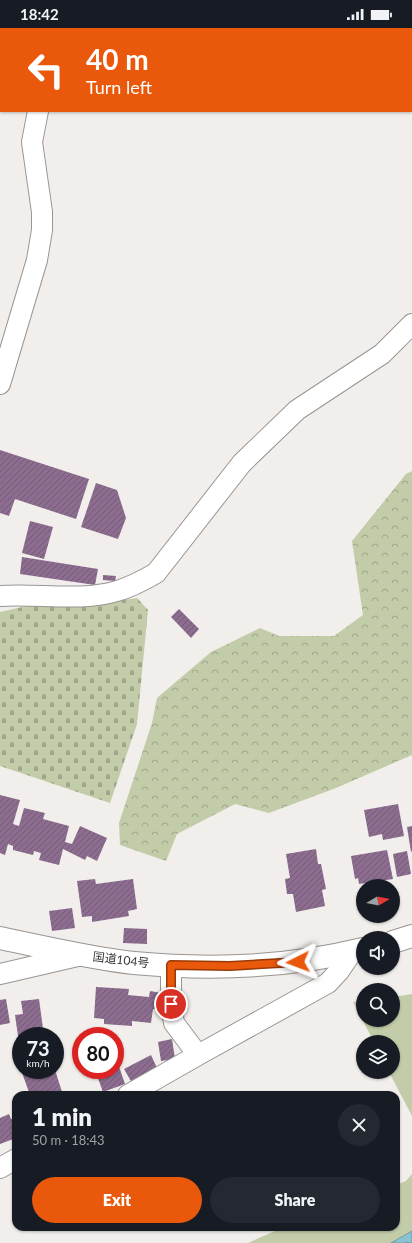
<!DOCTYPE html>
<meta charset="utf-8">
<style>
:root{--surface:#171b24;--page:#242831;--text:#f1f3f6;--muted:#9ea1a6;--accent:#ea580c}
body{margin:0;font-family:Lato,"Noto Sans JP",sans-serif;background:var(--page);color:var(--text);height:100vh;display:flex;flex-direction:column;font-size:15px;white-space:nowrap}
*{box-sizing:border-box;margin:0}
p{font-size:13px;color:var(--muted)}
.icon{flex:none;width:22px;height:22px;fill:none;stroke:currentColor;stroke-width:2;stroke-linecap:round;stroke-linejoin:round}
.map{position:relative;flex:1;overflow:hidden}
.drawer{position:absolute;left:12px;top:1063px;width:388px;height:140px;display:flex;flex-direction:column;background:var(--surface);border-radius:12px;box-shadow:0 1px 3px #0004}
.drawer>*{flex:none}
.top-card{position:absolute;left:0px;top:0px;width:412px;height:84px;box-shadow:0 1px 3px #0004;background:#ea580c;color:#fff;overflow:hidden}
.needle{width:26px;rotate:80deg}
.tools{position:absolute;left:356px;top:851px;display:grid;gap:8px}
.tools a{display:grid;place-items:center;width:44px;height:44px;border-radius:50%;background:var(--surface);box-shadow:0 1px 3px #0004;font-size:20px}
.speed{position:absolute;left:12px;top:999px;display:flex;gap:8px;font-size:20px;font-weight:700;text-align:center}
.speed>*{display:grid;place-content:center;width:52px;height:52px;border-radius:50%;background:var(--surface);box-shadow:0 1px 3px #0004;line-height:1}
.speed small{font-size:10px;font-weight:400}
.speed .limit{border:6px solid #d22;background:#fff;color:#111}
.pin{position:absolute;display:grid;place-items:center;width:34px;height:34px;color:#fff;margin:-17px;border:2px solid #fff;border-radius:50%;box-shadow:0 1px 4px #0007}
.me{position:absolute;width:44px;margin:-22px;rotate:267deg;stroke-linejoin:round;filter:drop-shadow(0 0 3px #0008)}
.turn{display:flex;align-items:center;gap:14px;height:84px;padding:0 20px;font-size:18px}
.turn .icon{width:52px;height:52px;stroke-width:2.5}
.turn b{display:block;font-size:28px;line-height:34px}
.round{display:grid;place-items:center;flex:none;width:42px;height:42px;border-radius:21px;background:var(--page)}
.headline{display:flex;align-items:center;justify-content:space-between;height:68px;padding:0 20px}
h1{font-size:24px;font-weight:800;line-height:30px}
.primary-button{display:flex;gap:8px;margin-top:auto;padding:8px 20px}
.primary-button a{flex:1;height:46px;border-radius:24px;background:var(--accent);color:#fff;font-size:16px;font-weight:800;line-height:46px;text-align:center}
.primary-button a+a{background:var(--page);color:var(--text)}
.status{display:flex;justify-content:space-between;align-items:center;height:28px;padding:0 20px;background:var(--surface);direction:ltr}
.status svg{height:11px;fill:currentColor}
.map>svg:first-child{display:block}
.green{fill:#c2cca8}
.forest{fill:url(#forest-crowns)}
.cemetery{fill:url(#cemetery-stones)}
.water{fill:url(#water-ripples);stroke:#7198a2}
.building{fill:url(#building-hatch)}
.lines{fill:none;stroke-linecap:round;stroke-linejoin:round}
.street-casing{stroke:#989593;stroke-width:22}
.highway-casing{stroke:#989593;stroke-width:24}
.street{stroke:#fff;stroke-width:20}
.highway{stroke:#fff;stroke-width:22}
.route-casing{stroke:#983908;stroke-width:10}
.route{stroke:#ea580c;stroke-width:7}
.labels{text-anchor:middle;stroke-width:4;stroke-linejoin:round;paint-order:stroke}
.street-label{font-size:12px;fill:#383736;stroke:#fff}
</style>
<div class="status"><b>18:42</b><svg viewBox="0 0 49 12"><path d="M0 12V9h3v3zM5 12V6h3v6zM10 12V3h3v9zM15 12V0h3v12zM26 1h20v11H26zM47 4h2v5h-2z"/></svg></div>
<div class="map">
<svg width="412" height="1215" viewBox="0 0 412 1215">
<defs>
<pattern id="forest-crowns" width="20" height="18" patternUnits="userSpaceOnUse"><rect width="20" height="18" fill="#c2cca8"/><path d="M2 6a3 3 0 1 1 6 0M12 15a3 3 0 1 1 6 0" fill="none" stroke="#9fa68a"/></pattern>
<pattern id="cemetery-stones" width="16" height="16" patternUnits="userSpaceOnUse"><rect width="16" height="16" fill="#c2cca8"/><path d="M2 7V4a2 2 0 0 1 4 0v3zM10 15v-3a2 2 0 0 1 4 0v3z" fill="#9fa68a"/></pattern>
<pattern id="water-ripples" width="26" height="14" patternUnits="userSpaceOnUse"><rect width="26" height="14" fill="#89c2d0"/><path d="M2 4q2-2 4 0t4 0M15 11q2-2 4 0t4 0" fill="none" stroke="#719eaa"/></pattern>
<pattern id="building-hatch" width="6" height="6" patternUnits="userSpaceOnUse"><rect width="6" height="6" fill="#8c6d8f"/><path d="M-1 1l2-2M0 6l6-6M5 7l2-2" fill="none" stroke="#735a76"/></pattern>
</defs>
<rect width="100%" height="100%" fill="#f1eeeb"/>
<path class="green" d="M412,966V1088L389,1044H393V1014H374L353,974L363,973V992H393V969Z
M412,1146V1203L391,1215H248L284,1199H396V1157L406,1153Z"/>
<path class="forest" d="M412,443V727L336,760L269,785L235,776L177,806L166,833L120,817L119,795L152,695L157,670L211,624L260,600L279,608H334L363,587L352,513L406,446Z"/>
<path class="cemetery" d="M137,570L148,582L137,696L110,775L0,738V584L31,577H89Z"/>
<path class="water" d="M412,1203V1215H391Z"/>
<path class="building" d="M0,422L89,451L76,491L15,471L9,488L0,485Z
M96,455L117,462L126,490L118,511L81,499Z
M30,493L53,499L44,531L22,525Z
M22,529L98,541L95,557L20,546Z
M103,547L116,548L115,553L103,552Z
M179,581L199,601L191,610L171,589Z
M0,767L20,772L13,796L19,798L24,780L45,785L43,791L69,798L65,814L72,816L80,798L107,810L97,833L87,828L85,832L63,821L59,837L39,832L41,825L34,823L33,827L13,822V818L8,816L5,827L0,825Z
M398,776L404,808L383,812L382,806L369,809L364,782Z
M412,798V823L411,824L407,799Z
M316,821L318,836H321L326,861L322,862L325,878L296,884L293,866H287L285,851L290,850L286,826Z
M387,822L393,851L359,856L358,850L355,851L351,828Z
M407,823L411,846L397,849L393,826Z
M95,851L96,856L133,851L137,881L128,883L129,888L92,894V888L82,889L77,853Z
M72,880L75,900L52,903L49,883Z
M124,900L147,901V916L123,915Z
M96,959L129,961L128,967L149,969L150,963L161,965L160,981H153L151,995L132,993V998L104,996V991L94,990Z
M6,971L10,995L0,997V972Z
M39,971L44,1008H21V1015H19L15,987L23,986L21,973Z
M172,1011L175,1031L161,1033L158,1014Z
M115,1027L125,1056L103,1064L95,1042H115Z
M151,1027L158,1042L132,1055L124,1041Z
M21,1028V1041L17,1030Z
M21,1042H55L63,1067H30Z
M9,1086L11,1091L16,1090V1110L0,1116V1090Z"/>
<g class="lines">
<g class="street-casing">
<path id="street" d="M90,1L91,0
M0,356L37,232L42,202V184L32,114L38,83
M0,568C38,565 80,574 117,563C131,559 144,552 156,545L242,435L297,382L382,326L412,296
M0,946L82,927
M198,1027L328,955L339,943L352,924
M128,1067L198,1027L174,995L171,976V937
M0,1140L16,1131"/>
</g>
<g class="highway-casing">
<path id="highway" d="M0,910C44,919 89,930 134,935C209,942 290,939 363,921
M393,914L412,908"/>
</g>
<use href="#street" class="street"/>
<use href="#highway" class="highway"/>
</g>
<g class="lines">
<g class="route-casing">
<path id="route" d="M171,976V937L230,938L298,934"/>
</g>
<use href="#route" class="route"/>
</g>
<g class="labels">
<g class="street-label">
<text transform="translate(121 932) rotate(7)" y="4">国道104号</text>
</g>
</g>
</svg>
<div class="tools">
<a><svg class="needle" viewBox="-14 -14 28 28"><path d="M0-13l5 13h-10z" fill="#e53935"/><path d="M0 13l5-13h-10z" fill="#9ea1a6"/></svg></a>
<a><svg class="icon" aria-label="sound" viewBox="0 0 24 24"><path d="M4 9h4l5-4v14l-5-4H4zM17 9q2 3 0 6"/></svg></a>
<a><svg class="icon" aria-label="search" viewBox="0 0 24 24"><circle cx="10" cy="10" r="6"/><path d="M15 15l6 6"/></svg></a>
<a><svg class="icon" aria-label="layers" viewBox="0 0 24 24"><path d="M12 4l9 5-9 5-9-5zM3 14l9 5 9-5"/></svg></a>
</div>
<div class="speed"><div>73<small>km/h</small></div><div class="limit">80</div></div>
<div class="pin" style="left:171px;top:976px;background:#d93025"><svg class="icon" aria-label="arrive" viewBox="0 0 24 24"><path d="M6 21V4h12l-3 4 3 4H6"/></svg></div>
<svg class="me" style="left:298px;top:934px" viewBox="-20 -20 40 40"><path d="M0-17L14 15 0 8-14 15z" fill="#ea580c" stroke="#fff" stroke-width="4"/></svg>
<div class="top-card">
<div class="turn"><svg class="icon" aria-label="left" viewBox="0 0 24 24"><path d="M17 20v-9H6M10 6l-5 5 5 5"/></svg><div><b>40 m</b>Turn left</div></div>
</div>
<section class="drawer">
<div class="headline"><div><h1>1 min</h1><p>50 m · 18:43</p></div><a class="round"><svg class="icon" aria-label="close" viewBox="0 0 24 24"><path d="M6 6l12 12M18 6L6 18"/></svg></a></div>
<div class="primary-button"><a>Exit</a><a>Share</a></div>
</section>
</div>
